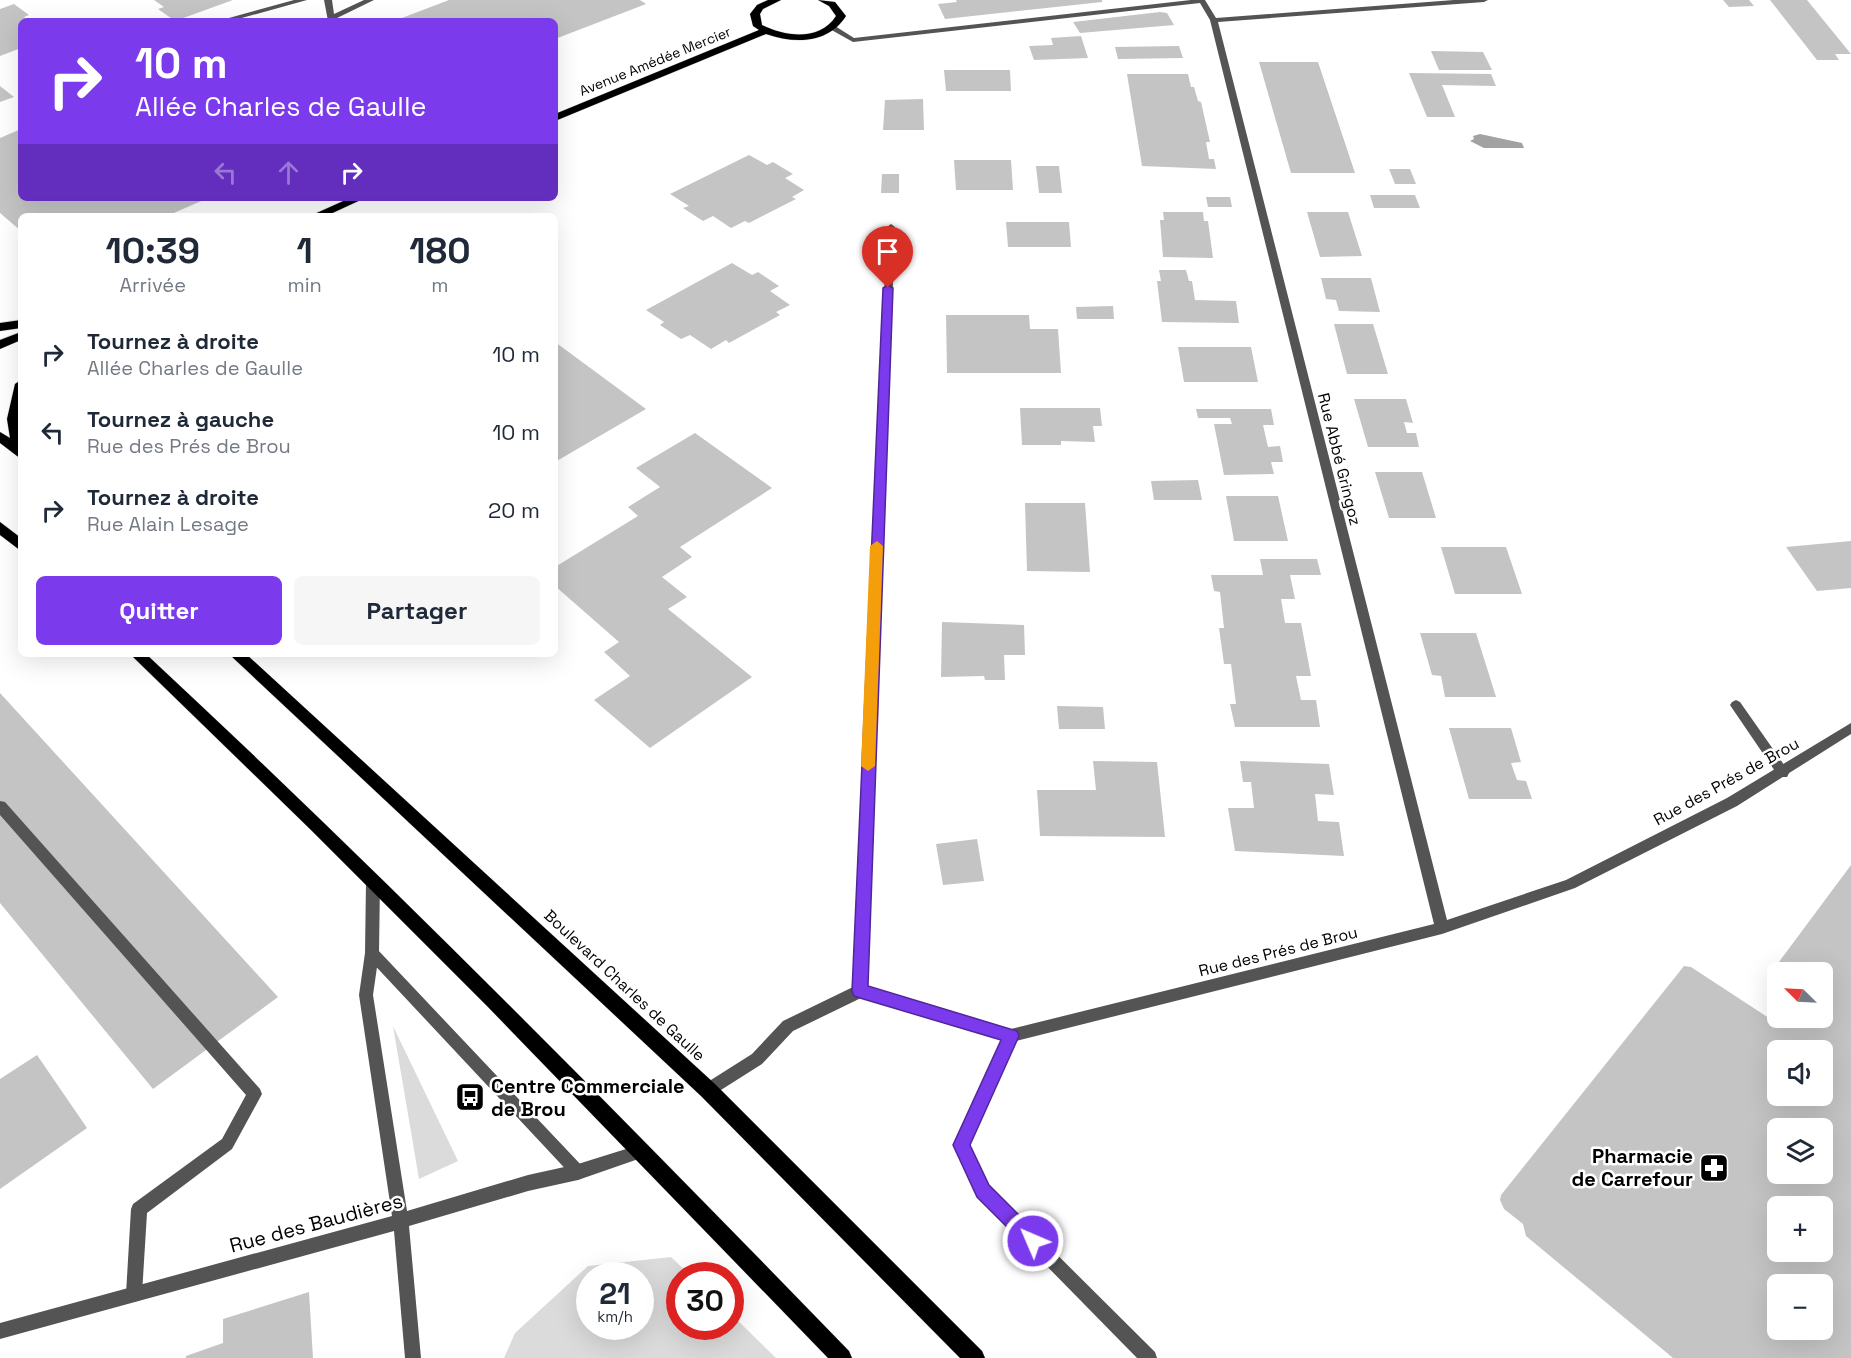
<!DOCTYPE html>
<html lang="fr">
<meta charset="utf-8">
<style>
:root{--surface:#fff;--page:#f6f6f7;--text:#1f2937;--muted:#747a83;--accent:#7c3aed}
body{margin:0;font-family:"Space Grotesk",sans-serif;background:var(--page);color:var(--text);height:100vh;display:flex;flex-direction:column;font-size:22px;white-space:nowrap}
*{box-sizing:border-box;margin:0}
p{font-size:20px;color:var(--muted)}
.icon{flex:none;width:33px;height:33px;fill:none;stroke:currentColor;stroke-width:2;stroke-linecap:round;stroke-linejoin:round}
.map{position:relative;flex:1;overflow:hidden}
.sheet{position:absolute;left:18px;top:213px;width:540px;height:444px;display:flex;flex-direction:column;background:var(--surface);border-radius:9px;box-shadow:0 6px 24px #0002}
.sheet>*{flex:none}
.top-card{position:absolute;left:18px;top:18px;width:540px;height:183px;border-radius:9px;box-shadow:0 6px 24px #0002;background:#7c3aed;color:#fff;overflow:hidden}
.needle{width:39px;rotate:294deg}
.fabs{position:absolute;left:1767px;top:962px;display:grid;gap:12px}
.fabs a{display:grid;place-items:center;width:66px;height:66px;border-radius:9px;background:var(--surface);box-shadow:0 6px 24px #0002;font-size:30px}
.speed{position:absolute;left:576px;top:1262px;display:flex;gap:12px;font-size:30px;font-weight:700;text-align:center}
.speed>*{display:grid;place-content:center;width:78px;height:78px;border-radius:50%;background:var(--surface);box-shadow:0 6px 24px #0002;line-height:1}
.speed small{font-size:15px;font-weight:400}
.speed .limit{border:9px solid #d22;background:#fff;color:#111}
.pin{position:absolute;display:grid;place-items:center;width:51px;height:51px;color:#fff;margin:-62px -26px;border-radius:50% 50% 50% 0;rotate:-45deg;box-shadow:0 0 6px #0007}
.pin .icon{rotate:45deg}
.me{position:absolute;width:66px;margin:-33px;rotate:315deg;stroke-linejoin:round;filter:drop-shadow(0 0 4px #0008)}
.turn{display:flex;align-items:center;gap:21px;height:126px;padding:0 18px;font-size:27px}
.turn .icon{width:78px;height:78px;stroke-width:2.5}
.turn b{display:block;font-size:42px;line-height:51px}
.lanes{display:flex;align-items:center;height:57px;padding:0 18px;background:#0003;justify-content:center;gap:30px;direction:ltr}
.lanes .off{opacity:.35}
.eta{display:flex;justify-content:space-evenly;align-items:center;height:102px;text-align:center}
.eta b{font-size:36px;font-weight:700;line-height:42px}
.button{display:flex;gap:12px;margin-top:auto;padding:12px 18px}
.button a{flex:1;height:69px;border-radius:9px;background:var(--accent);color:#fff;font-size:24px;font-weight:700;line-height:69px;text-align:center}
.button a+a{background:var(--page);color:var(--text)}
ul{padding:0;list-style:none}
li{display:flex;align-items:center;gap:18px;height:78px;padding:0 18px}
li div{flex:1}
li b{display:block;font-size:22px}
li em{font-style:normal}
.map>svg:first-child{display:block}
.green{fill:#dbdbdb;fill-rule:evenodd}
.water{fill:#a2a2a2}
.building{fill:#c4c4c4;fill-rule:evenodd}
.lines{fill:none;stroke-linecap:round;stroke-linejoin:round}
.primary-casing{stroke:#dbdbdb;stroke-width:1}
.lane{fill:#545454;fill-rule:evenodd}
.street{fill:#545454;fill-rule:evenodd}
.primary{fill:#000;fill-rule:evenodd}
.route{fill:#7c3aed;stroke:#51269a;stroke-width:1.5}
.slow{fill:#f59e0b}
.labels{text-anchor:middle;stroke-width:5;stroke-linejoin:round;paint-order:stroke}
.far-street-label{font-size:14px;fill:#000;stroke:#fff}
.street-label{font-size:16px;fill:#000;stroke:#fff}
.near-poi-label{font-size:20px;font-weight:bold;fill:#000;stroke:#fff;text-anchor:start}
.near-street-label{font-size:20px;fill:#000;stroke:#fff}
</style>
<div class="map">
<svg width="1851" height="1358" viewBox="0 0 1851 1358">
<rect width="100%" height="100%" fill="#fff"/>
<path class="green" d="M393,1026L458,1161L419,1179Z
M671,1257L690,1275H680V1326H730L731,1314L776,1358H504L515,1333L588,1266ZM590,1275H640V1326H590Z"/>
<path class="water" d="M1480,134L1522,143L1524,148H1484L1470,141L1474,139L1473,136Z"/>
<path class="building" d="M154,0H233L175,21L158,9L164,7Z
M449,0H640L646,4L555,39V21H394Z
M956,0H1102V2L945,19L938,4L957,2Z
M1723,0H1749L1754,6L1729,7Z
M1770,0H1807L1851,54H1835L1839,60H1817Z
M14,4L29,15L24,17L30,21H21V48L0,56V9Z
M1160,12L1167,13L1174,25L1080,33L1073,22Z
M1081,36L1088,58L1034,60L1029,46L1053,45L1051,38Z
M1179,46L1183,58L1118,59L1115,47Z
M1431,51L1483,52L1492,70H1439Z
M1259,62H1318L1355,173H1291Z
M944,70H1010L1011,91H946Z
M1409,73L1491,74L1496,86L1442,85L1455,117H1427Z
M1127,74H1188L1191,87H1194L1198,101L1201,102L1210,142H1206L1209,159H1214L1216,169L1142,166Z
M0,86L14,97L0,102Z
M923,99L924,130H883L885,100Z
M21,129V198H208L167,216H21V231L0,213V138Z
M749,155L767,165L773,162L793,174L785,178L804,190L792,197L796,199L749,223L745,221L731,228L713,216L703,221L683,208L689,206L670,194Z
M954,160H1011L1013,190H956Z
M1036,166H1059L1062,193H1039Z
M1389,169H1410L1416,184H1395Z
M882,174H899V193H881Z
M1370,195H1415L1420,208H1374Z
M1206,197H1230L1232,207H1208Z
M1163,212H1203L1204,221H1208L1213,258L1163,257L1160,220H1164Z
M1307,212H1348L1362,256L1320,257Z
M1006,222H1069L1071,247H1008Z
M732,263L752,275L758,272L779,286L770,291L790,305L776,312L780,315L729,343L726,340L711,349L690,335L681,339L660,325L664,322L646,310Z
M1159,270H1186L1189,281H1192L1195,300L1236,301L1239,323L1162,322L1157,281H1161Z
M1321,278H1371L1380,312L1339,311L1336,300L1326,299Z
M1113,306L1114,319H1077L1076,307Z
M946,315H1029L1030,329H1058L1061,373H947Z
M1334,324H1373L1388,374H1347Z
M555,342L646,409L555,462Z
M1178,347H1251L1258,382H1184Z
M1354,399H1406L1413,423L1404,422L1407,433H1416L1419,447H1368Z
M1020,408H1100L1102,426H1093L1095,442L1061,441V445H1022Z
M1196,409H1271L1274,425H1263L1268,447L1280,446L1283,462H1271L1274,474L1224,475L1214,424H1232L1230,418H1198Z
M695,433L772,488L680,547L692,557L662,577L687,597L668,609L752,677L650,748L594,700L630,676L604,652L619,642L555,586V567L638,516L628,507L660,487L636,468Z
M1375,472H1422L1436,518H1389Z
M1198,480L1202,500H1154L1151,481Z
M1226,496H1278L1288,541H1234Z
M1025,503H1085L1090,572L1027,571Z
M1851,541V588L1817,591L1786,547Z
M1441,547H1506L1522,594H1455Z
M1260,559H1317L1321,575H1290L1295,599H1281L1285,623H1301L1311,676H1296L1301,700H1316L1320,727H1235L1230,704H1236L1231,664H1224L1219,628H1224L1220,592L1214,591L1211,575H1263Z
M942,622L1024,625L1025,655H1004L1005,680H985L984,676L941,677Z
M1420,633H1476L1496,697H1445L1441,676L1432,675Z
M0,693L278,997L153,1089L0,903Z
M1057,706L1103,707L1105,729H1059Z
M1449,728H1511L1521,762L1511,763L1517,780L1526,781L1532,799H1469Z
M1093,761L1157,762L1165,837L1040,836L1037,790H1096Z
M1240,761L1329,764L1334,795L1315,794L1318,821L1339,822L1344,856L1235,851L1228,808H1254L1251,782H1243Z
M977,839L984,881L943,885L936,844Z
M1851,865V1358H1673L1526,1236L1523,1224L1504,1209L1500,1200L1501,1195L1684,966L1691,967L1775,1022L1779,1017H1822V972H1780L1776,966ZM1778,1050H1822V1095H1778ZM1778,1128H1822V1173H1778ZM1778,1206H1822V1251H1778ZM1778,1284H1822V1329H1778Z
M37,1055L87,1128L0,1189V1079Z
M309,1292L313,1358H186V1356L223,1343V1319Z"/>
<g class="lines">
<g class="primary-casing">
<path id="primary" d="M768,0H781L763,9L760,14L762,25C786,37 820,41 836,16L829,6L818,0L835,2L846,16C828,44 795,44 766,34L555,121V114L759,30L753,26L750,14L757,5Z
M350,198H365L326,216H310Z
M21,320V328L0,331V323Z
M21,332V340L0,349V340Z
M21,380V459L0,443V432L10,438L7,419L15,384Z
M0,522L21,538V551L0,535Z
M130,654H146C388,879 619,1114 849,1351L852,1358H828L488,1007L311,830Z
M229,654H246L715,1084L982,1351L985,1358H960L701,1096Z"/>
</g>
<path class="lane" d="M294,0H307L231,21H218Z
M1736,700L1740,702L1787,769L1789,773L1787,777H1779L1732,708L1730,705L1732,702Z
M0,801L5,802L260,1089L262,1094L232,1149L147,1213L142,1294L140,1300L134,1302L128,1300L126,1294L131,1209L133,1204L222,1139L246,1095L0,815Z
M372,947L377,949L583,1167L586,1172L583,1177L578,1180L573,1177L367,957L365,953L367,949Z"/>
<path class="street" d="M324,0H332L334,14L364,0H374L335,19L336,21H328Z
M1191,0H1205L1216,18L1454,0H1488L1484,2L1218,22L1447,920L1566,880L1727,798L1851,723V734L1737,806L1575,888L1442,934L1016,1041L969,1145L988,1186L1155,1352L1157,1358H1137L978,1196L953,1145L1002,1040L861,998L793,1031L762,1064L713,1095L708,1097L703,1095L701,1090L703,1085L752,1054L783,1021L853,987L887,227L891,224L895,227L867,987L1011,1029L1434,924L1210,20L1200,3L853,42L828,28L835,26L854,38Z
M373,876L378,878L380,882L379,953L373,995L407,1211L528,1175L578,1164L642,1144L647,1146L650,1151L647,1156L578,1180L528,1191L409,1226L421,1358H405L394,1231L0,1339V1323L392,1216L359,995L365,953L366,882L368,878Z"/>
<use href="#primary" class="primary"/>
</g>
<path class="route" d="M888,285L893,288L868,986L1017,1031L1019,1036L970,1145L989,1185L1039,1235L1042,1241L1039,1247L1033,1250L1027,1247L977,1197L953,1145L1001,1040L860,998L854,996L852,991L883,288Z"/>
<path class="slow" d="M877,541L883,546L875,766L868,771L861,766L870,546Z"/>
<defs>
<g id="bus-square" transform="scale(1.5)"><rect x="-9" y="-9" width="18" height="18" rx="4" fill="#000" stroke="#fff"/><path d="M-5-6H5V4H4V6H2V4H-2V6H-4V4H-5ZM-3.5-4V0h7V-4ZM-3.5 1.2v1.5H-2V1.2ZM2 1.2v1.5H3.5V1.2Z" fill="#fff"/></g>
<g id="pharmacy-square" transform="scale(1.5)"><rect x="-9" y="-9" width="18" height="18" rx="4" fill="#000" stroke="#fff"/><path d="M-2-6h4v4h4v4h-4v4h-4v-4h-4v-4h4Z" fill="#fff"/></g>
</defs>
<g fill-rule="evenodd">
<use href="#bus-square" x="470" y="1097"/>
<use href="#pharmacy-square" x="1714" y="1168"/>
</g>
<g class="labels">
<g class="far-street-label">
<text transform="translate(655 61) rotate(-22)" y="5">Avenue Amédée Mercier</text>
</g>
<g class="street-label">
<text transform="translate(1340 459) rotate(76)" y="6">Rue Abbé Gringoz</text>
<text transform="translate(1726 781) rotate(-29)" y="6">Rue des Prés de Brou</text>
<text transform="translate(1278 951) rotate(-14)" y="6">Rue des Prés de Brou</text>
<text transform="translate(625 985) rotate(43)" y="6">Boulevard Charles de Gaulle</text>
</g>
<g class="near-poi-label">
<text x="491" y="1093">Centre Commerciale<tspan x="491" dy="23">de Brou</tspan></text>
<text x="1693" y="1163" text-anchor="end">Pharmacie<tspan x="1693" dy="23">de Carrefour</tspan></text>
</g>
<g class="near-street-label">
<text transform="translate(316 1223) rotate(-15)" y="7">Rue des Baudières</text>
</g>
</g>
</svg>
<div class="fabs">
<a><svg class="needle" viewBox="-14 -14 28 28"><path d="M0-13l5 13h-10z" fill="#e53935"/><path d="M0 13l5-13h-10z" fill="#747a83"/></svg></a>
<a><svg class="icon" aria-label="sound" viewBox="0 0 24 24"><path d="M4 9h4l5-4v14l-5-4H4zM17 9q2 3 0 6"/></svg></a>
<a><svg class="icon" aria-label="layers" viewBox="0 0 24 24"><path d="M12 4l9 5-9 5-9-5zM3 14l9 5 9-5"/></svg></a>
<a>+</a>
<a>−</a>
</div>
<div class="speed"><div>21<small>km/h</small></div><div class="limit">30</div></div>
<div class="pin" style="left:888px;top:288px;background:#d93025"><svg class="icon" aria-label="arrive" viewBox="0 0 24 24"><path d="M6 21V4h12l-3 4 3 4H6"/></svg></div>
<svg class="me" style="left:1033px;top:1241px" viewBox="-20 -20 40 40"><circle r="17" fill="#7c3aed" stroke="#fff" stroke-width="3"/><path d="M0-11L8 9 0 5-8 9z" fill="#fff"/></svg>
<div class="top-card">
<div class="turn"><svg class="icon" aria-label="right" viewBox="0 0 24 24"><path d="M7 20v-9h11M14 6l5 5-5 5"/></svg><div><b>10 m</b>Allée Charles de Gaulle</div></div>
<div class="lanes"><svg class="icon off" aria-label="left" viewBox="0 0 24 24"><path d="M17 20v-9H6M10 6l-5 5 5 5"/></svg><svg class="icon off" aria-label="ahead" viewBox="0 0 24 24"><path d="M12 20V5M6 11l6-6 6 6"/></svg><svg class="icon" aria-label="right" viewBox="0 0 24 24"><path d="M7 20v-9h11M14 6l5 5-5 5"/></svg></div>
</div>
<section class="sheet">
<div class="eta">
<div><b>10:39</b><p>Arrivée</p></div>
<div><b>1</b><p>min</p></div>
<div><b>180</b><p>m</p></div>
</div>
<ul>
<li><svg class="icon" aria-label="right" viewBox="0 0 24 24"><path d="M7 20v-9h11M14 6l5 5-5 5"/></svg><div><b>Tournez à droite</b><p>Allée Charles de Gaulle</p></div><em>10 m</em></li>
<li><svg class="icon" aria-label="left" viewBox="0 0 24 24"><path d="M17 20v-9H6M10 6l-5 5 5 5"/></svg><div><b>Tournez à gauche</b><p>Rue des Prés de Brou</p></div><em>10 m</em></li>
<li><svg class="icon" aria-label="right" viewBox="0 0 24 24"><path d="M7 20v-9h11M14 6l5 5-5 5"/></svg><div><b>Tournez à droite</b><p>Rue Alain Lesage</p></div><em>20 m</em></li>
</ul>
<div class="button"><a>Quitter</a><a>Partager</a></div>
</section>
</div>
